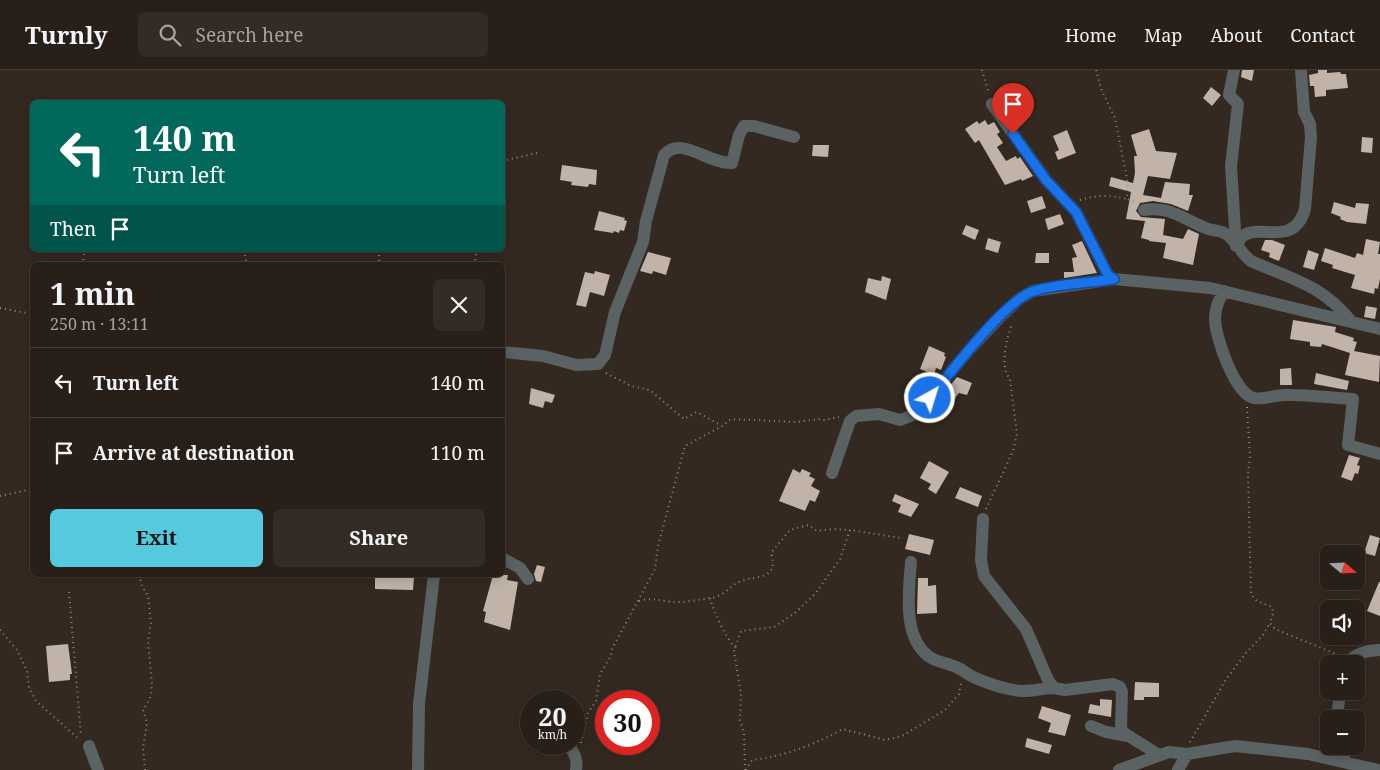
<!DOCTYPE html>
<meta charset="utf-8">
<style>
:root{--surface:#271f18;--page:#332c25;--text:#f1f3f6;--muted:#a4a2a2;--line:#433d37;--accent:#55cadf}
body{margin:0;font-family:"Noto Serif",serif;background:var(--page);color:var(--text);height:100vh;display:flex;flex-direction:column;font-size:19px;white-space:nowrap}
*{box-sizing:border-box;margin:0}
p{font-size:16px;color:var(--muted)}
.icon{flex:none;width:28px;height:28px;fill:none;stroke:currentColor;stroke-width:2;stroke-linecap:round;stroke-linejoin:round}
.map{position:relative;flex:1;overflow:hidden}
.side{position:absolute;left:30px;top:192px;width:475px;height:315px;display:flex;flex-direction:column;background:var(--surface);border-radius:8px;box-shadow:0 2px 12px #0003,0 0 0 1px var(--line)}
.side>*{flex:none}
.guide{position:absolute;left:30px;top:30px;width:475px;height:152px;border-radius:8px;box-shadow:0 2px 12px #0003,0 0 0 1px var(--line);background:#00695c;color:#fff;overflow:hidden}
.needle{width:32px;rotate:109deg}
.fabs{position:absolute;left:1320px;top:475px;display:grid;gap:10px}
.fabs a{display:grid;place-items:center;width:45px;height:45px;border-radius:8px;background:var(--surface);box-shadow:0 2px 12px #0003,0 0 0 1px var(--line);font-size:25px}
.speed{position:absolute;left:520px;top:620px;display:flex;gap:10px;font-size:25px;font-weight:700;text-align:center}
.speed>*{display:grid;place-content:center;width:65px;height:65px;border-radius:50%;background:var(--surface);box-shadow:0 2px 12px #0003,0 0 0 1px var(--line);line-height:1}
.speed small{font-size:12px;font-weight:400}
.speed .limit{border:8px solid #d22;background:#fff;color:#111}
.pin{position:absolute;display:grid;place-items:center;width:42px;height:42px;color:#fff;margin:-51px -21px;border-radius:50% 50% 50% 0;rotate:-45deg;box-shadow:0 0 5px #0007}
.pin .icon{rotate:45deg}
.me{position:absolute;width:55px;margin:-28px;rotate:39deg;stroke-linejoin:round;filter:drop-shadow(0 0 4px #0008)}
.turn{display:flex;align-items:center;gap:18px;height:105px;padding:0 20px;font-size:22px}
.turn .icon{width:65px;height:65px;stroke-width:2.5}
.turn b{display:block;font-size:35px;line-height:42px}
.then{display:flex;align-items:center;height:48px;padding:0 20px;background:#0003;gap:10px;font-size:19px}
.round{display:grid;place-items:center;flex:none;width:52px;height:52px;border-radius:8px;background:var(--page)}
.head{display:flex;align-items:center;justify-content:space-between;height:85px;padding:0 20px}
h1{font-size:30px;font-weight:700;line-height:38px}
.action{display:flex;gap:10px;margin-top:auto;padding:10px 20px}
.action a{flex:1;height:58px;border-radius:8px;background:var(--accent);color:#111;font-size:20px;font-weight:700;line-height:58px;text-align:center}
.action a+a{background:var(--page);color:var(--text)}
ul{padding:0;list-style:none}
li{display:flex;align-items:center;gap:15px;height:70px;padding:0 20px;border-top:1px solid var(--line)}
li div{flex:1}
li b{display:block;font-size:19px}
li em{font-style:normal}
header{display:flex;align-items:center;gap:30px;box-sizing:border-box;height:70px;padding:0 25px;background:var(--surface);border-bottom:1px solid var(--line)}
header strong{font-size:24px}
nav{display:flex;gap:28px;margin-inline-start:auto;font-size:18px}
.search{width:350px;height:45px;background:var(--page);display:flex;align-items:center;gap:12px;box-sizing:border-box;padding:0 18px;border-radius:8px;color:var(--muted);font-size:19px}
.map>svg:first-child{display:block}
.building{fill:#c1b3a8}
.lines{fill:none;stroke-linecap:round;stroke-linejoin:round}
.path{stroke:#928981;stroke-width:2;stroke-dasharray:1 4;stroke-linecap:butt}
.minor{stroke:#5a6263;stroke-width:12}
.route-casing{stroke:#114b97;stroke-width:12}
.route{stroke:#1a73e8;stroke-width:9}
</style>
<header>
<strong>Turnly</strong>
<div class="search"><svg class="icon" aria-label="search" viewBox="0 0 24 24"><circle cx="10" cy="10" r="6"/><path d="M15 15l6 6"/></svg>Search here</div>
<nav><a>Home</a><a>Map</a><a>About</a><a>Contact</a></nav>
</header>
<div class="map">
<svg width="1380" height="700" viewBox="0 0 1380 700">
<rect width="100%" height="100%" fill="#342920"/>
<path class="building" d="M1242,0H1254L1252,11L1241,7Z
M1318,0H1327V3L1340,2L1341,4H1346L1348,18L1326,20V26L1315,27L1314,16H1310L1309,5L1318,3Z
M1211,17L1221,25L1212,36L1203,28Z
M985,50L988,55L994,52L1000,62L997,64L1003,73L997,77L1006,91L1016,86L1017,89L1020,87L1033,106L1022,111L1021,109L1005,115L979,70L975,73L965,59L977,51L979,54Z
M1149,59L1156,81L1177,83L1170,109L1148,106L1143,125L1161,128L1165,112L1190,114L1189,125H1193L1188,141L1171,134L1153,131L1140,133L1136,141L1141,147L1165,149L1163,165L1183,169L1188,159L1199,164L1193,195L1163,188L1166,173L1149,171V170L1141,168L1145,151L1126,149L1131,122L1109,116L1111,107L1133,113L1135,103L1134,86H1137L1131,65Z
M1067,60L1076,83L1058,90L1055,82L1059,80L1053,66Z
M1362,67L1373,68L1372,83L1361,82Z
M813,75H829L828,87L812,86Z
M562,95L597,100L596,115L589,114L588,117L571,115L572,112L560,110Z
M1042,126L1046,138L1031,143L1027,131Z
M1334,132L1355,138L1356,133L1369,134L1366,154L1347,152L1340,149L1341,147L1331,143Z
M599,141L625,148L624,150L627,151L624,161L620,160L619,163L614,161L613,163L594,160Z
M1060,144L1064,154L1048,160L1045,149Z
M966,155L979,160L975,170L962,164Z
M988,168L1001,172L998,183L985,179Z
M1366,169L1380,172L1378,184H1380V209L1378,219L1375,218L1374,224L1351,218L1355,205L1332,198L1333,195L1321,191L1325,178L1355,188L1357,183L1363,185Z
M1265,170H1272L1285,175L1279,191L1269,187L1270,183L1261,180Z
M1082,171L1097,203L1064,208V202H1074L1072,188L1077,187L1072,175Z
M1308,180L1319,184L1314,200L1303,197Z
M648,182L671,188L666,205L653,201L652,204L640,201Z
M1036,183H1049V193H1035Z
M595,201L610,205L604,226L590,222L586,237L576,235L585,202L594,204Z
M882,206L891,209L886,230L865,222L868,208L881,211Z
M1366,236L1377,238L1375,249L1364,247Z
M1293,250L1336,257L1335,262L1354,268L1353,271L1357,272L1354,281L1380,286L1379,312L1345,305L1350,283L1322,274L1321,277L1310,276V272L1290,269Z
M929,276L945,283L944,286L946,287L941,300L936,298L934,305L920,299Z
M1291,298L1292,315H1280V299Z
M1316,303L1349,311L1347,320L1314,314Z
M957,307L972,313L967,325L959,323L941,346L931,339Z
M531,318L555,325L552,333L545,331L543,338L529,334Z
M1349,385L1360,388L1357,395L1360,396L1358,404L1355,403L1352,411L1341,407Z
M929,391L949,402L936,424L928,419L931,414L920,408Z
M793,399L800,403L802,399L811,403L809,406L815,409L811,416L820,421L815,432L810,430L805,441L779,431Z
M960,417L982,426L978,437L955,428Z
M895,424L919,434L911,447L898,442L901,435L892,431Z
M909,464L934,470L930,485L905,479Z
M1370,465L1380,468L1375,486L1364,483Z
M537,495L545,497L541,512L536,511L534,504Z
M375,505L414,507L413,520L375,519Z
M493,505H508L507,510L518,512L510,560L484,552L486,542L483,541Z
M918,508H928V516L936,515L937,543L917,544Z
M1379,512H1380V546L1367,541Z
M68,574L72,604H70V610L49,612L46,576Z
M1135,612L1159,613V627H1144V630H1134Z
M1100,629L1112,630L1111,647L1088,643L1090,634L1100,636Z
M1042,636L1071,645L1065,666L1048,662L1051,653L1038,648Z
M1027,668L1052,675L1049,684L1025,677Z"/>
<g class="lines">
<path class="path" d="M982,0L989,24
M1096,0L1102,21L1115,48L1128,114L1127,129L1135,132
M502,91L537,83
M1080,130C1096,125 1110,125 1127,129
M244,180L247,195
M379,180V195
M83,195L84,180
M474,195L477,180
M0,238L32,244
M606,303L631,316L650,320L684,349L697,342L722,356L731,349L796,352L820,349L824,350L839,347
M1247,337L1250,387L1248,403L1251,524L1257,531L1272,537L1273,544L1270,553L1275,559L1341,586
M0,426L32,419
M986,439L1013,381L1017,364L1010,309C999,295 1007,269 1012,253
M139,505L142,516L148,526L151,553L148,572L152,614L150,629L143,640L147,653L143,678L145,700
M69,522L81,666
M710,528C713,540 727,571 736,578
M639,531C651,527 661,531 673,532C680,533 704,529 712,528C726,525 730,515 741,511C758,505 779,510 771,483L790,460L809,455L817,461L833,459L850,460
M0,560L17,580L27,601L29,617L36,631L80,670
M1190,672L1225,611L1246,583L1263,565L1270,553
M581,673L588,643L596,631L600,604L611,586L612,579L655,499L658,476L685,376L722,356
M745,700L744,663L740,650L741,624L734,581L741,561L774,557L795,543L815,524L840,489L850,460L901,468
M746,700L752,690C786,686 813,675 843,659L885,670L902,666L945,640L959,624L961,613"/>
<path class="minor" d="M1234,0L1229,25L1238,34L1231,96L1236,176
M992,34L1046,110L1076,142L1108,205L1114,209L1210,218L1380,259
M1144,140C1170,136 1183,149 1206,158C1212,161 1219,160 1224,163C1234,167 1241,184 1251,191C1291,209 1321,214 1351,251
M1236,176C1238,173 1240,168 1243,166C1260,153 1294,178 1305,139L1311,67L1310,54L1304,42L1301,0
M1224,221C1219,230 1215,237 1215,249C1215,266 1235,325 1254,328C1263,330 1275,325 1284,325C1307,324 1330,328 1353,329L1348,375L1380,384
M502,282L543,286L576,295L598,294L605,285L615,242L643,172L646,151L664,85C681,65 708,94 732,93L739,65L744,56H754L794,67
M832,403L850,351L856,346L879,344L900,350L916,344L970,279L1003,244L1019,229L1033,221L1114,209
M983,449L981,490L984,506L1026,559L1048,610L1054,618L1065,620L1113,614L1120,617L1122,622L1121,658L1124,663L1159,685
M502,488L520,498L528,509
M911,492C909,521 902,565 928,586C936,592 947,593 956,597C962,599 967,604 973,607C987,613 1008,621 1024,621C1034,621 1044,618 1054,618
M1348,594C1353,583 1369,580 1380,580
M1337,649L1340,621
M1091,656L1106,662L1128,666
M568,674C574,683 578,689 576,700
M89,676L98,700
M1341,676L1345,692
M418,700L419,634L434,505
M1119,700L1169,682L1187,684L1235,676L1308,684L1378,700
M1178,700L1187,684"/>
</g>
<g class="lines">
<g class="route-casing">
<path id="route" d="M930,328C950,303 1006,229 1034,221C1056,214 1090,213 1114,209L1108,205L1076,142L1046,110L1013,64"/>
</g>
<use href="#route" class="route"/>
</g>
</svg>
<div class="fabs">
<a><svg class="needle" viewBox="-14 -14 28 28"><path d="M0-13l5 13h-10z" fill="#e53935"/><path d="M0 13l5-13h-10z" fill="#a4a2a2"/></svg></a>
<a><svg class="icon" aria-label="sound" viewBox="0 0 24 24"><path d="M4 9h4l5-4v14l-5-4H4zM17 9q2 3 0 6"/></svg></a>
<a>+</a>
<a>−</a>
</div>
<div class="speed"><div>20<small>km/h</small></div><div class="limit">30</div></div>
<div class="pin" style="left:1013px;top:64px;background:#d93025"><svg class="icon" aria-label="arrive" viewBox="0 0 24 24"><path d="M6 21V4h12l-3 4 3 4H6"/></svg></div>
<svg class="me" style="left:930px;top:328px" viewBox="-20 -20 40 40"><circle r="17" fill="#1a73e8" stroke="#fff" stroke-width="3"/><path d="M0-11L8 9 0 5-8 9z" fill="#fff"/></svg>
<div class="guide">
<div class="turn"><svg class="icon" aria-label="left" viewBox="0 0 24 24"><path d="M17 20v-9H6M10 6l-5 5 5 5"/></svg><div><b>140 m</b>Turn left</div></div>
<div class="then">Then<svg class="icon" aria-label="arrive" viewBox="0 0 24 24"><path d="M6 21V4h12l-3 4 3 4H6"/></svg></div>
</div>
<section class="side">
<div class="head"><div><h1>1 min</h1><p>250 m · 13:11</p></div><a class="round"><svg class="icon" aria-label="close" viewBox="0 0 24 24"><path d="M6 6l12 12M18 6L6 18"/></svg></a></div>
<ul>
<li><svg class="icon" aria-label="left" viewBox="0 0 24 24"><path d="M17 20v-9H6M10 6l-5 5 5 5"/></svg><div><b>Turn left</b></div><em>140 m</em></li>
<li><svg class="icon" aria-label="arrive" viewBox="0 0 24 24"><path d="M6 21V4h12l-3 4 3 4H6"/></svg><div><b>Arrive at destination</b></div><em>110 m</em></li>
</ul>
<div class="action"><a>Exit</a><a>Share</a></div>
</section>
</div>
